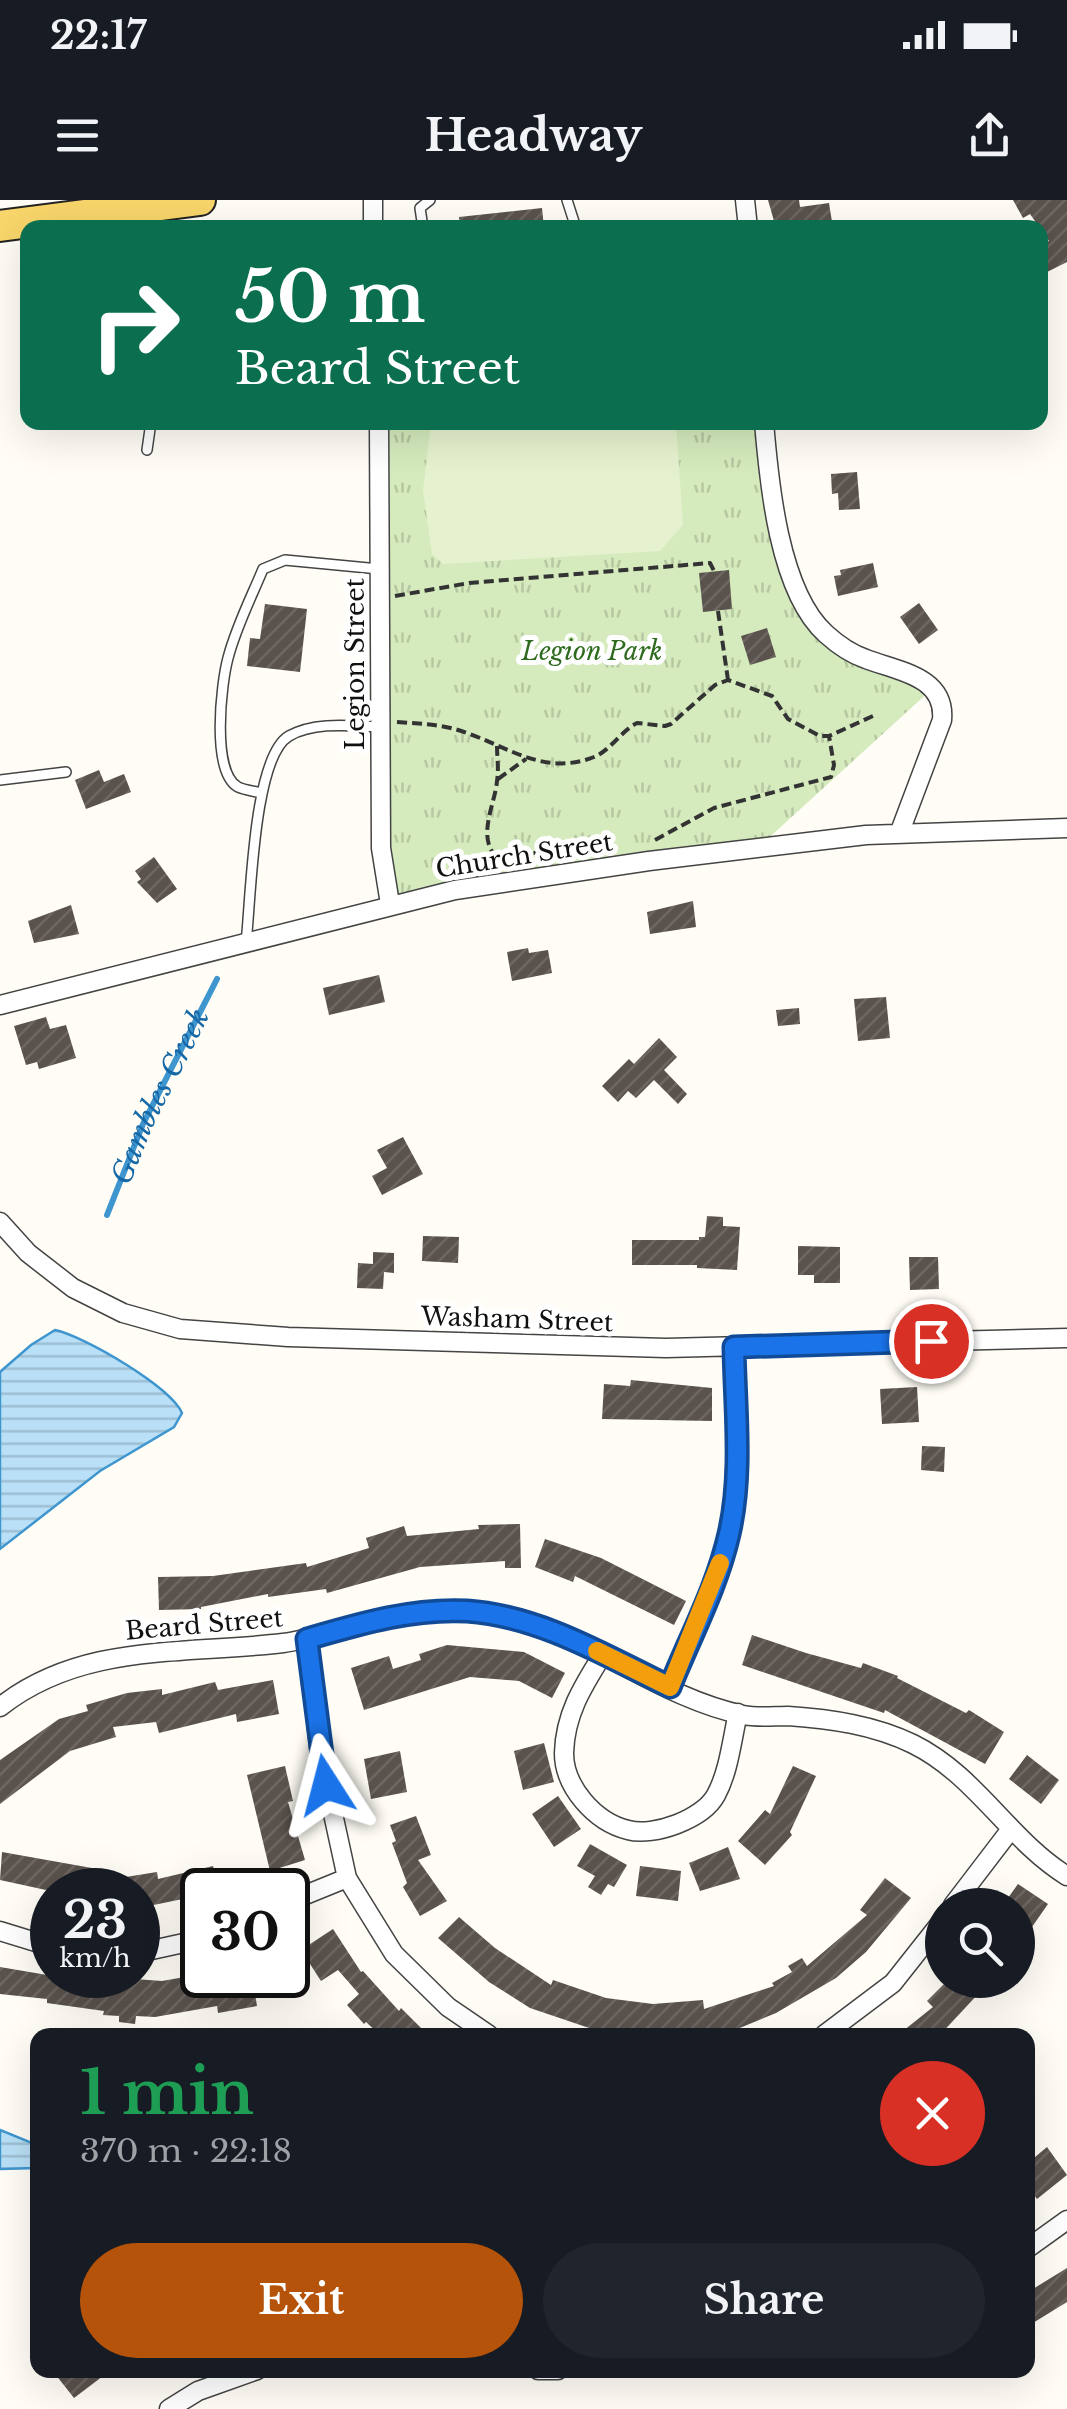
<!DOCTYPE html>
<meta charset="utf-8">
<style>
:root{--surface:#171b24;--page:#20242c;--text:#f1f3f6;--muted:#9ea1a6;--accent:#b45309}
body{margin:0;font-family:"Libre Baskerville",serif;background:var(--page);color:var(--text);height:100vh;display:flex;flex-direction:column;font-size:38px;white-space:nowrap}
*{box-sizing:border-box;margin:0}
p{font-size:32px;color:var(--muted)}
.icon{flex:none;width:55px;height:55px;fill:none;stroke:currentColor;stroke-width:2;stroke-linecap:round;stroke-linejoin:round}
.map{position:relative;flex:1;overflow:hidden}
.details{position:absolute;left:30px;top:1828px;width:1005px;height:350px;display:flex;flex-direction:column;background:var(--surface);border-radius:20px;box-shadow:0 10px 40px #0002}
.details>*{flex:none}
.guide{position:absolute;left:20px;top:20px;width:1028px;height:210px;border-radius:20px;box-shadow:0 10px 40px #0002;background:#0b6e4f;color:#fff;overflow:hidden}
.controls{position:absolute;left:925px;top:1688px;display:grid;gap:20px}
.controls a{display:grid;place-items:center;width:110px;height:110px;border-radius:50%;background:var(--surface);box-shadow:0 10px 40px #0002;font-size:50px}
.speed{position:absolute;left:30px;top:1668px;display:flex;gap:20px;font-size:50px;font-weight:700;text-align:center}
.speed>*{display:grid;place-content:center;width:130px;height:130px;border-radius:50%;background:var(--surface);box-shadow:0 10px 40px #0002;line-height:1}
.speed small{font-size:25px;font-weight:400}
.speed .limit{border:5px solid #111;border-radius:15px;background:#fff;color:#111}
.pin{position:absolute;display:grid;place-items:center;width:85px;height:85px;color:#fff;margin:-42px;border:5px solid #fff;border-radius:50%;box-shadow:0 2px 10px #0007}
.me{position:absolute;width:110px;margin:-55px;rotate:351deg;stroke-linejoin:round;filter:drop-shadow(0 0 8px #0008)}
.turn{display:flex;align-items:center;gap:35px;height:210px;padding:0 50px;font-size:45px}
.turn .icon{width:130px;height:130px;stroke-width:2.5}
.turn b{display:block;font-size:70px;line-height:85px}
.round{display:grid;place-items:center;flex:none;width:105px;height:105px;border-radius:52px;background:var(--page)}
.overview{display:flex;align-items:center;justify-content:space-between;height:170px;padding:0 50px}
h1{font-size:60px;font-weight:700;line-height:75px;color:#1e9e55}
.cta{display:flex;gap:20px;margin-top:auto;padding:20px 50px}
.cta a{flex:1;height:115px;border-radius:60px;background:var(--accent);color:#fff;font-size:40px;font-weight:700;line-height:115px;text-align:center}
.cta a+a{background:var(--page);color:var(--text)}
.status{display:flex;justify-content:space-between;align-items:center;height:70px;padding:0 50px;background:var(--surface);direction:ltr}
.status svg{height:28px;fill:currentColor}
header{display:flex;justify-content:space-between;align-items:center;height:130px;padding:0 50px;background:var(--surface);font-size:45px;font-weight:700}
.map>svg:first-child{display:block}
.park{fill:url(#park-tufts)}
.pitch{fill:#e6f2cf}
.water{fill:url(#water-rules);stroke:#3f96cf;stroke-width:2.5}
.lines{fill:none;stroke-linecap:round;stroke-linejoin:round}
.stream{stroke:#3f96cf;stroke-width:6}
.building{fill:url(#building-hatch)}
.service-casing{stroke:#444;stroke-width:12}
.minor-casing{stroke:#444;stroke-width:21}
.primary-casing{stroke:#222;stroke-width:34}
.path{stroke:#333;stroke-width:4;stroke-dasharray:10 5;stroke-linecap:butt}
.service{stroke:#fff;stroke-width:9}
.minor{stroke:#fff;stroke-width:18}
.primary{stroke:#f9d66b;stroke-width:30}
.route-casing{stroke:#114b97;stroke-width:25}
.route{stroke:#1a73e8;stroke-width:18}
.slow{stroke:#f59e0b;stroke-width:18}
.labels{text-anchor:middle;stroke-width:10;stroke-linejoin:round;paint-order:stroke}
.park-label{font-size:25px;font-style:italic;fill:#2f6b1f;stroke:#fff}
.street-label{font-size:25px;fill:#111;stroke:#fff}
.water-label{font-size:28px;font-style:italic;fill:#1768a6;stroke:#fff}
</style>
<div class="status"><b>22:17</b><svg viewBox="0 0 49 12"><path d="M0 12V9h3v3zM5 12V6h3v6zM10 12V3h3v9zM15 12V0h3v12zM26 1h20v11H26zM47 4h2v5h-2z"/></svg></div>
<header><svg class="icon" aria-label="menu" viewBox="0 0 24 24"><path d="M4 6h16M4 12h16M4 18h16"/></svg>Headway<svg class="icon" aria-label="share" viewBox="0 0 24 24"><path d="M12 15V3M7 8l5-5 5 5M5 13v7h14v-7"/></svg></header>
<div class="map">
<svg width="1067" height="2209" viewBox="0 0 1067 2209">
<defs>
<pattern id="park-tufts" width="24" height="20" patternUnits="userSpaceOnUse" patternTransform="scale(2.5)"><rect width="24" height="20" fill="#d5ebbd"/><path d="M3 7l-1-3M5 7V3M7 7l1-3M15 17l-1-3M17 17v-4M19 17l1-3" fill="none" stroke="#b6c8a1"/></pattern>
<pattern id="water-rules" width="6" height="5" patternUnits="userSpaceOnUse" patternTransform="scale(2.5)"><rect width="6" height="5" fill="#b9e0f7"/><path d="M0 2.5h6" fill="none" stroke="#9ebfd3"/></pattern>
<pattern id="building-hatch" width="6" height="6" patternUnits="userSpaceOnUse" patternTransform="scale(2.5)"><rect width="6" height="6" fill="#5a524d"/><path d="M-1 1l2-2M0 6l6-6M5 7l2-2" fill="none" stroke="#6d6662"/></pattern>
</defs>
<rect width="100%" height="100%" fill="#fffdf5"/>
<path class="park" d="M379,223H762L791,382L823,434L932,489L761,645L390,704Z"/>
<path class="pitch" d="M431,223H676L683,325L660,351L443,364L432,354L423,290Z"/>
<path class="water" d="M55,1130C84,1136 171,1187 182,1213L174,1227L100,1271L0,1349V1172L31,1145Z
M0,1930L37,1945V1968L0,1969Z"/>
<g class="lines">
<path class="stream" id="s1" d="M107,1015L143,924L217,779"/>
</g>
<path class="building" d="M768,0H799L800,7L829,3L833,28H776Z
M1013,0H1067V62L1047,72L1040,59V45L1049,41L1030,14L1023,18Z
M542,8L544,28H460L459,17Z
M857,272L860,309L839,310L838,293L832,294L831,274Z
M873,363L878,387L838,396L834,376L841,375L840,370Z
M729,370L732,409L703,412L699,373Z
M919,403L938,430L919,444L900,417Z
M265,404L307,409L300,472L247,466L250,438L260,439Z
M767,428L776,457L750,465L741,436Z
M99,570L104,582L124,574L131,592L86,609L75,580Z
M154,657L177,689L157,703L137,682L141,679L135,671Z
M693,701L696,727L650,734L647,712Z
M71,705L79,734L34,743L28,721Z
M528,748L529,753L548,750L552,773L512,781L507,752Z
M379,775L385,802L329,815L323,788Z
M886,797L890,838L858,841L854,799Z
M799,808L800,824L778,826L776,810Z
M46,817L50,829L66,825L76,858L39,869L37,862L26,865L14,826Z
M659,838L677,857L664,870L687,894L678,904L654,880L636,898L628,891L618,902L602,886L629,859L634,864Z
M403,937L423,974L382,995L372,976L387,968L377,950Z
M707,1016L723,1017V1026L740,1027L737,1070L697,1068V1065H632V1040H699V1037H705Z
M423,1036L459,1037L458,1063L422,1061Z
M798,1046L840,1047V1083H814V1075H798Z
M373,1052L394,1053V1073L384,1072L383,1089L357,1088L358,1063L373,1064Z
M909,1057H938L939,1089L910,1090Z
M631,1180L712,1188V1221L602,1219L604,1184L630,1186Z
M917,1187L919,1222L882,1224L880,1189Z
M922,1246L945,1247L944,1272L921,1270Z
M520,1324L521,1368H505V1361L420,1367L327,1393L326,1389L268,1397V1394L201,1407V1409L159,1410L158,1377L213,1376L306,1363L307,1367L369,1348L366,1338L404,1326L407,1336L479,1329L478,1325Z
M545,1339L601,1358L686,1401L674,1425L575,1376L573,1382L535,1367Z
M752,1435L806,1453L861,1468L863,1463L898,1476L897,1478L966,1513L969,1510L1004,1532L985,1564L885,1510L884,1513L742,1465Z
M447,1445L524,1452L565,1473L552,1498L519,1481L470,1477L364,1510L351,1468L389,1456L393,1469L421,1460L419,1454Z
M273,1480L279,1514L237,1522L236,1514L159,1533L156,1522L113,1527L116,1537L70,1551L0,1604V1560L59,1519L88,1511L86,1505L127,1493L162,1489V1495L215,1482L218,1490Z
M544,1543L554,1582L523,1590L514,1551Z
M400,1551L407,1592L371,1599L364,1559Z
M1027,1555L1059,1580L1041,1604L1009,1579Z
M285,1566L293,1601L288,1602L305,1660L270,1671L247,1575Z
M793,1566L816,1576L790,1632L792,1635L765,1665L738,1641L765,1610L770,1614Z
M558,1596L581,1629L554,1647L532,1614Z
M416,1616L431,1655L418,1660L447,1701L420,1716L403,1687L407,1683L392,1643L396,1641L390,1625Z
M590,1644L627,1665L614,1687L608,1684L601,1695L588,1687L595,1676L577,1666Z
M728,1647L740,1679L700,1691L689,1663Z
M2,1652L103,1670L101,1681L157,1672L158,1679L213,1666L219,1690H202V1695L139,1708L138,1690H101L100,1683L99,1690H46L0,1680Z
M640,1666L681,1671L678,1701L636,1696Z
M885,1678L911,1698L866,1752L836,1778L776,1813L730,1832L729,1828L657,1834L601,1832L530,1808L489,1782L438,1738L459,1717L495,1748L551,1785L553,1780L606,1798L653,1804L703,1800L704,1809L774,1786L772,1783L792,1772L788,1766L802,1758L807,1766L867,1715L860,1710Z
M1018,1684L1048,1704L1018,1747V1705H1003Z
M333,1729L361,1772L363,1771L399,1811L401,1808L428,1835H380L366,1822L364,1824L347,1805L359,1794L338,1770L321,1781L301,1750Z
M0,1767L106,1785L107,1777L162,1781L196,1775H252L257,1806L218,1813L217,1806L155,1817L136,1816L135,1824L119,1822V1816L103,1815L104,1811L47,1803V1799L0,1794Z
M948,1780H991L940,1835H898L933,1807L927,1801Z
M1047,1947L1067,1975L1037,1999L1028,1987V1963Z
M1067,2068V2102L1028,2126V2092Z
M52,2170H111L74,2198Z"/>
<g class="lines">
<g class="service-casing">
<path id="service" d="M567,0L576,28
M423,28L420,8L430,0
M147,250L151,222
M0,580L66,572
M261,593C254,591 244,590 238,587C211,572 221,484 228,458C236,427 251,398 263,369L285,360L379,369
M246,743C251,700 253,557 289,536C315,521 352,526 380,527"/>
</g>
<g class="minor-casing">
<path id="minor" d="M373,0V28
M745,0L748,28
M379,222L381,648L390,704
M764,222C769,283 779,392 826,434C837,444 851,454 866,459C897,471 946,476 942,520L899,634
M0,805L455,690L649,661L866,635L1067,628
M0,1022L28,1053L73,1088L123,1113L180,1129L288,1137L666,1148L1067,1138
M307,1439L320,1554L347,1678L394,1754L448,1807L489,1835
M603,1454C583,1486 565,1514 564,1553C564,1587 595,1622 628,1630C654,1637 703,1619 716,1595C729,1571 732,1539 738,1513
M669,1487C690,1438 717,1387 729,1334C743,1274 735,1208 734,1147
M0,1507C82,1442 185,1455 283,1443C313,1439 341,1428 371,1421C416,1410 467,1407 513,1419C594,1439 661,1498 743,1515C757,1518 774,1516 788,1516C831,1519 874,1525 913,1544C976,1575 1009,1640 1067,1676
M288,1702L347,1678
M953,1705L1011,1629
M0,1731L52,1747
M138,1753L202,1739
M824,1835L893,1783L942,1721
M1028,2048L1067,2020
M538,2170H558
M169,2209L198,2191L257,2170"/>
</g>
<g class="primary-casing">
<path id="primary" d="M0,26L200,0"/>
</g>
<path class="path" d="M395,396L469,383L710,363L714,371
M718,411L728,480
M397,522C421,524 444,524 467,533C510,548 545,576 594,557C611,550 621,531 637,523L665,526L671,524L715,485L728,480L772,496L788,519L820,536H829L873,516
M497,546C497,557 499,569 497,581C495,604 478,634 494,654L578,652
M498,579L526,559
M655,640L714,608L831,577L834,565L829,536"/>
<use href="#service" class="service"/>
<use href="#minor" class="minor"/>
<use href="#primary" class="primary"/>
</g>
<g class="lines">
<g class="route-casing">
<path id="route" d="M326,1585L307,1439C359,1424 412,1408 467,1411C540,1416 606,1456 670,1487C690,1437 717,1387 729,1334C743,1274 735,1208 734,1147L931,1141"/>
</g>
<use href="#route" class="route"/>
<path class="slow" d="M597,1451L670,1487L720,1363"/>
</g>
<g class="labels">
<g class="park-label">
<text x="592" y="460">Legion Park</text>
</g>
<g class="street-label">
<text transform="translate(355 464) rotate(-90)" y="9">Legion Street</text>
<text transform="translate(524 655) rotate(-9)" y="9">Church Street</text>
<text transform="translate(517 1119) rotate(2)" y="9">Washam Street</text>
<text transform="translate(204 1424) rotate(-5)" y="9">Beard Street</text>
</g>
<g class="water-label">
<text dy="10" stroke="none"><textPath href="#s1" startOffset="130">Gambles Creek</textPath></text>
</g>
</g>
</svg>
<div class="controls">
<a><svg class="icon" aria-label="search" viewBox="0 0 24 24"><circle cx="10" cy="10" r="6"/><path d="M15 15l6 6"/></svg></a>
</div>
<div class="speed"><div>23<small>km/h</small></div><div class="limit">30</div></div>
<div class="pin" style="left:931px;top:1141px;background:#d93025"><svg class="icon" aria-label="arrive" viewBox="0 0 24 24"><path d="M6 21V4h12l-3 4 3 4H6"/></svg></div>
<svg class="me" style="left:326px;top:1585px" viewBox="-20 -20 40 40"><path d="M0-17L14 15 0 8-14 15z" fill="#1a73e8" stroke="#fff" stroke-width="4"/></svg>
<div class="guide">
<div class="turn"><svg class="icon" aria-label="right" viewBox="0 0 24 24"><path d="M7 20v-9h11M14 6l5 5-5 5"/></svg><div><b>50 m</b>Beard Street</div></div>
</div>
<section class="details">
<div class="overview"><div><h1>1 min</h1><p>370 m · 22:18</p></div><a class="round" style="background:#d93025;color:#fff"><svg class="icon" aria-label="close" viewBox="0 0 24 24"><path d="M6 6l12 12M18 6L6 18"/></svg></a></div>
<div class="cta"><a>Exit</a><a>Share</a></div>
</section>
</div>
